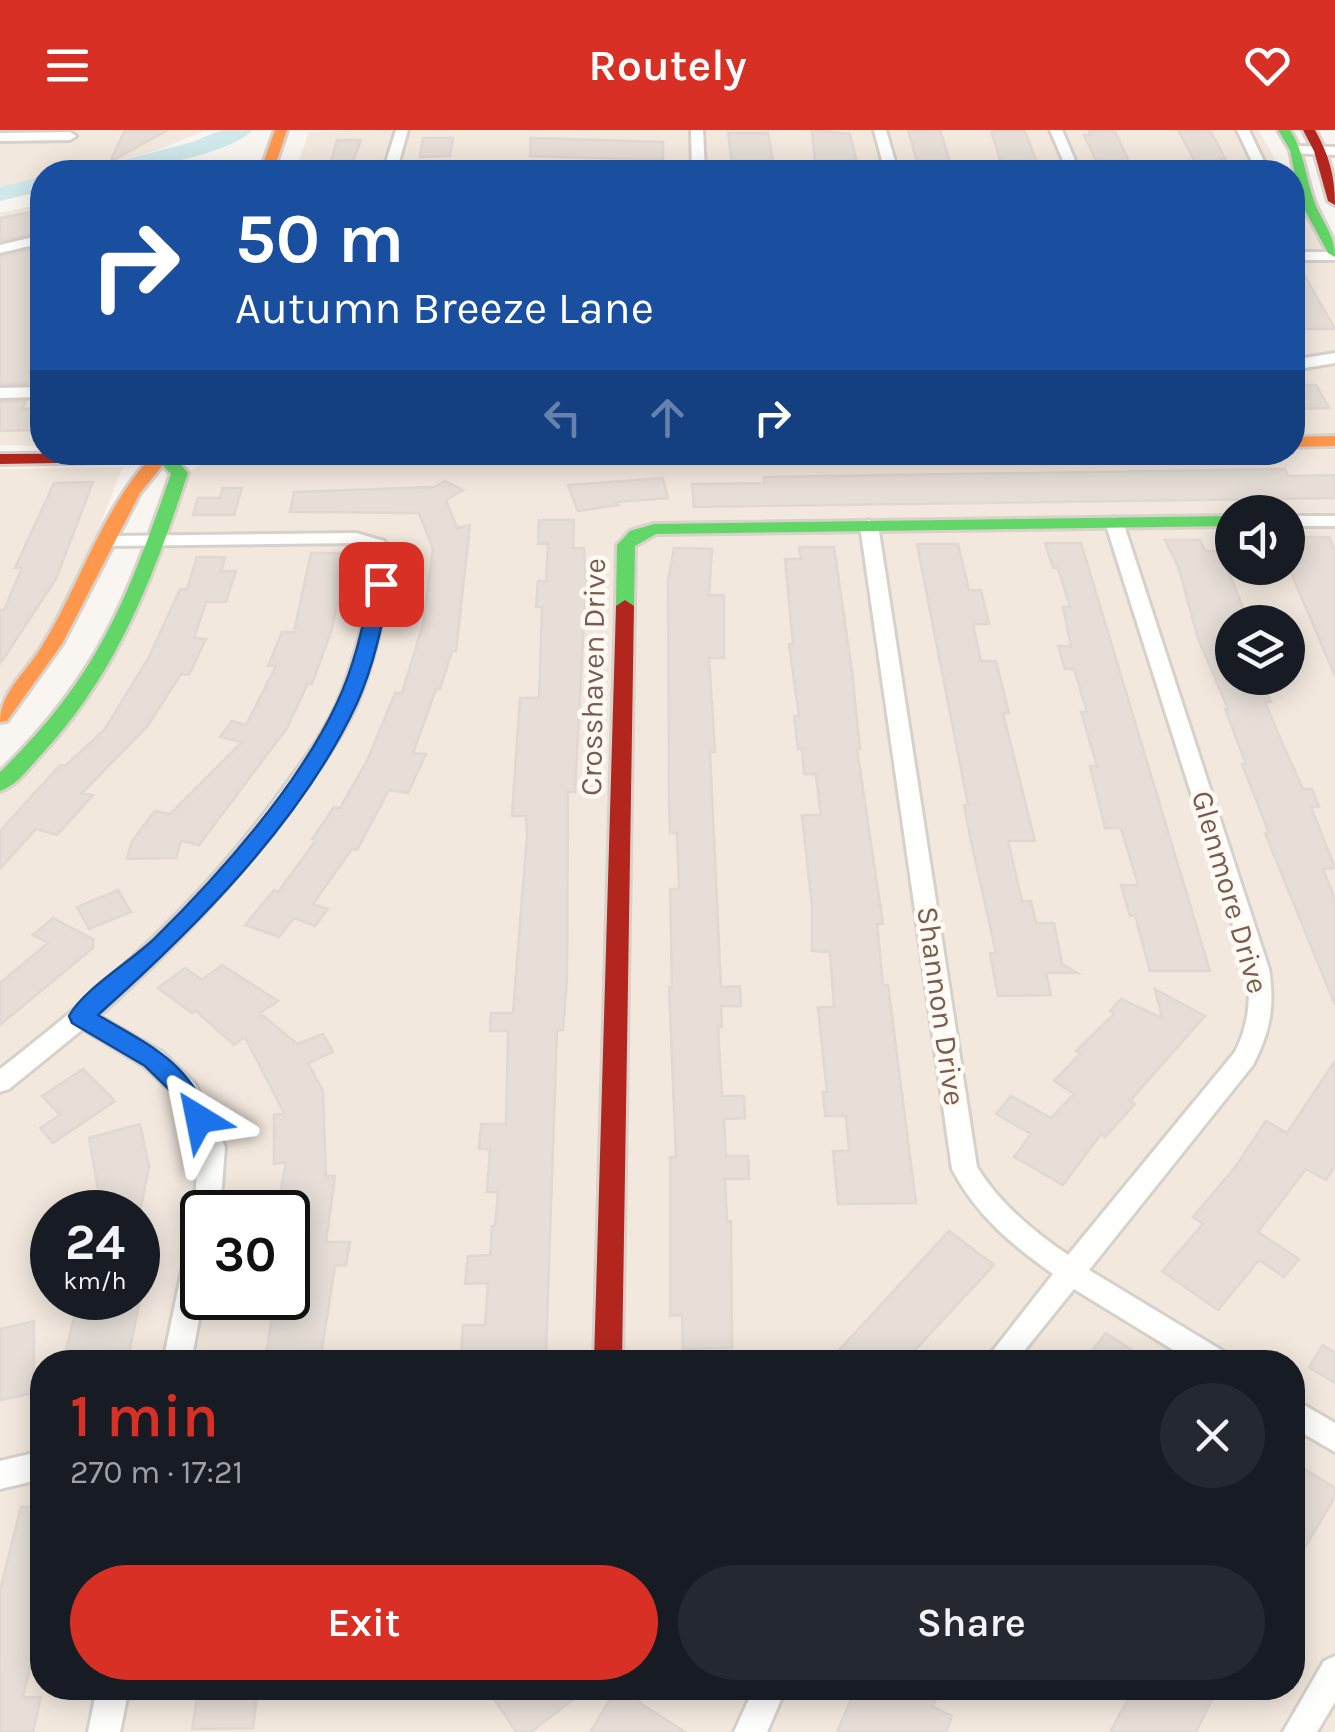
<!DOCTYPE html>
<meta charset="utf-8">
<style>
:root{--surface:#171b24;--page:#242831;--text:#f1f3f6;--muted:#9ea1a6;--accent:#d93025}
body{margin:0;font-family:Karla,sans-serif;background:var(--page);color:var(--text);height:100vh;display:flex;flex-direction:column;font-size:38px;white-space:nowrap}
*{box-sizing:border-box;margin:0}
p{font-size:32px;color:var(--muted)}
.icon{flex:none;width:55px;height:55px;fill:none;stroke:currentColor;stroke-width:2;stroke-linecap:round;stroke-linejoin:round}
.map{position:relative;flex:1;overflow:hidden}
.side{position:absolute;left:30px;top:1220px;width:1275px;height:350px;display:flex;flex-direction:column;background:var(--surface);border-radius:40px;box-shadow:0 5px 25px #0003}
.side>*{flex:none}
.top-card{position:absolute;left:30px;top:30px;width:1275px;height:305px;border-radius:40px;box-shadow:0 5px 25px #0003;background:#1a4fa0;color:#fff;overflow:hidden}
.controls{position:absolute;left:1215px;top:365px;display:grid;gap:20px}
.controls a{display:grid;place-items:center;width:90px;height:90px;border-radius:50%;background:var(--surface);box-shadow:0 5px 25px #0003;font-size:50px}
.speed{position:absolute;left:30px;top:1060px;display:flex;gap:20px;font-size:50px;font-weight:700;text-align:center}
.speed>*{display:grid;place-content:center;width:130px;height:130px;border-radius:50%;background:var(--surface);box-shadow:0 5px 25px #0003;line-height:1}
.speed small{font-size:25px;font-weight:400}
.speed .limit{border:5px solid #111;border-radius:15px;background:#fff;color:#111}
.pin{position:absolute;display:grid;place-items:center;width:85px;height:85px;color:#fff;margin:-42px;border-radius:20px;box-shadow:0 5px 15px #0006}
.me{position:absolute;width:110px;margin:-55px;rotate:325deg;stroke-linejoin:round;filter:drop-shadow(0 0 8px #0008)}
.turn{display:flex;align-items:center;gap:35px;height:210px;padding:0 40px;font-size:45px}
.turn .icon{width:130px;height:130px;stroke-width:2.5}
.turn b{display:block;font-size:70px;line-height:85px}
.lanes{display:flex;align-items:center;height:95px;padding:0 40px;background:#0003;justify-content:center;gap:50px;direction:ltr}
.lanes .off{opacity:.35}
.round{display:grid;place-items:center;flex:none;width:105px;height:105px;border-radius:52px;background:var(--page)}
.overview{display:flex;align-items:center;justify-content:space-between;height:170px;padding:0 40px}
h1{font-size:60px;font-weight:600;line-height:75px;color:var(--accent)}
.action{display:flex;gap:20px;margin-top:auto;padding:20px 40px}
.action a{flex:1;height:115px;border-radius:60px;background:var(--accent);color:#fff;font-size:40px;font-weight:600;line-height:115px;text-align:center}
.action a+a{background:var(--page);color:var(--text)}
header{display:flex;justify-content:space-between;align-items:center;height:130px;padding:0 40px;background:var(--accent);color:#fff;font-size:45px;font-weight:600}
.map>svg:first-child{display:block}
.residential{fill:#f2e8de;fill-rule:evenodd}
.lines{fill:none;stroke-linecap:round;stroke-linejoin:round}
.river{fill:#d0e8ea;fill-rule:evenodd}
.building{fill:#e6ded7;stroke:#e2d8d2;stroke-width:2.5}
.street-casing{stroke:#d7d1cb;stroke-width:6}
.fast-casing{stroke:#d9d2cb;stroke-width:6}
.slow-casing{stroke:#d9d2cb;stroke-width:6}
.jam-casing{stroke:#d9d2cb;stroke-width:6}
.street{fill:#fefefd;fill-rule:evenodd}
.fast{fill:#63d668;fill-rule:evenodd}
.slow{fill:#ff974d;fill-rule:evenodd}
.jam{fill:#b3261e;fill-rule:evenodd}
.route{fill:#1a73e8;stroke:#114b97;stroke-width:2.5}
.labels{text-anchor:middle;stroke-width:9;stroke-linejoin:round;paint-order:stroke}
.street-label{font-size:30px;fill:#7a5c4d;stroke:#fffaf3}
</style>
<header><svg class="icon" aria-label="menu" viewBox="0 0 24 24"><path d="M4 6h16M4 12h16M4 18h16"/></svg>Routely<svg class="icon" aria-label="heart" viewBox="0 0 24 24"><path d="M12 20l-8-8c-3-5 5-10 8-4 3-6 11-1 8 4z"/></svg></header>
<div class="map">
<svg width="1335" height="1602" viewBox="0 0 1335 1602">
<rect width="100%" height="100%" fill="#f9f5f0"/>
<path class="residential" d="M0,0H206L158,20L80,42H42V53L16,61L0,56Z
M385,0H1258L1283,42H295L309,2Z
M1292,59L1335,131V303H1293Z
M42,74V316L0,315V83Z
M1293,320H1335V1602H0V661L59,603L187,342L206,333ZM1232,382H1288V438H1232ZM1232,492H1288V548H1232ZM52,1082H138V1168H52ZM202,1082H288V1168H202ZM42,1232H1292V1558H42Z
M123,337L87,428L28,538L0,570V339Z"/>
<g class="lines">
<path class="river" d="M222,0H253C229,25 128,44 93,42L97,37L192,12Z
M42,47V61L0,71V57Z"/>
</g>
<path class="building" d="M125,0H168L110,32Z
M812,0L850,4L859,42H816Z
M908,0H940L953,42H920Z
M1114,0L1131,35H1098L1084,5H1091L1089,1Z
M1178,0H1210L1226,30L1219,29L1222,36H1197Z
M991,1H1025L1038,36H1025L1027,42H1004Z
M728,3H768L775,42H749L748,34H732Z
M423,8H453L450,26L420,27Z
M531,8L663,12V30L530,26Z
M337,10H361L349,42H328Z
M42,80V102L0,111V88Z
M42,117V235L34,253L0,254V126Z
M1292,134H1298L1335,199H1298L1292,190Z
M1292,255H1316L1329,278L1292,279Z
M26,271L22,279H42L36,300L0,301V272Z
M1285,339L1288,346L1335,345V368L694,377L692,354L764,353V347Z
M663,348L668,368L616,372L618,375L578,381L568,355Z
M445,351L463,360L446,370L457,398L470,395L456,521H452L440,559H436L413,623L426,624L408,663L389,660L357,720L352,719L313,774L328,779L315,796L294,788L279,807L245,795L274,760L278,762L316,710L312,709L334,677L340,678L368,629L395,563H402L423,494L433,419L419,383L290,382L294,362L434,357Z
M93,352L56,449L0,534V480H4L22,438H15L54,353Z
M223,358H242L234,385H193L198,368H220Z
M539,390H574L573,418H584L586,451L575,662H568L567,848L563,900H557L546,1223L461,1224L463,1195H485L488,1153L465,1154L468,1126L490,1125L492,1096H495L498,1062H487L490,1019H479L481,994H506L508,901H490L491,883H513L527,705L526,686H512L520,568H539L542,477H536L538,451H546L548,414H538Z
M1288,407H1329L1335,420V546L1288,436Z
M1165,410H1200L1205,421H1220L1249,492H1232V548H1261L1271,572H1265L1284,617L1303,659H1312L1319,677H1311L1335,738L1323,739L1335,769V875L1265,703H1269L1242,634H1246L1225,579H1228L1198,508L1178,436Z
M1045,413H1081L1210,841H1150L1135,785L1130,786L1121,755H1138L1121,698H1105L1090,636H1097L1081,582H1087L1074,539H1065L1058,516H1071L1063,477H1070L1058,438H1053Z
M917,414H958L969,460H981L989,494H973L981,531H996L1009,583H1003L1035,711H1008L1022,771H1031L1036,793H1054L1062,834L1078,843H1046L1051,865L998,866L990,823H996L971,711L964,675H968Z
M799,417H834L852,542L860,619H857L883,794H877L883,855H888L916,1073L838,1074L833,1021H849L846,986H825L823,962H827L818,877H834L830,822L812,821V776L802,685H821L816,644H804L802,619H798L794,586H799L789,514H793L785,429H801Z
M674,418L712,419L709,465H724V528H709L715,622H710L721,857L740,856L741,876H721L722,897H718L722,966H744L745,988L724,989L726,1026H748L749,1049H725L727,1091H731L732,1218L683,1219L682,1185L670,1186V1027H676L669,857H672L670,759H679L677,703H670L669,668L668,450Z
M311,423H349L331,502L312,554L308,553L287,598L199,715L181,711L176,728L127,729L132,711L155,681L170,684L242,612L220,607L232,591L246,595L276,536H268L282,502H294Z
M197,427H225L221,441H236L226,472H206L194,508L206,509L189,545L181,544L147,597L82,663L93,665L57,705L36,699L0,739V701L60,635L65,636L105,599L149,527L180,459H187Z
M118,760L131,782L89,799L77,777Z
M53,788L93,809V818L0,895V853L48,813L33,805Z
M222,835L278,871L260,883L297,914L323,904L333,922L308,933L323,961L326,1046H335L326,1112H350L346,1135L335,1136L320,1232H265L275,1168H288V1082H277L286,1032L274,1034V985L284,983L245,907L234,915L195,880L192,883L158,858L185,838L202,850Z
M1155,859L1205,886L1130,971L1135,974L1105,1007L1101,1004L1063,1055L1014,1027L1031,1004L996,984L1011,966L1051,988L1074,964L1054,951L1080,924L1076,921L1114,884L1110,881L1121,869L1162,888Z
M1335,931V1036L1326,1050L1306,1039L1258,1102L1299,1129L1284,1147L1259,1130L1218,1180L1162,1141L1203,1094L1193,1087L1236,1036L1266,991L1287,1003Z
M83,939L115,971L53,1013L40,998L60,985L42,966Z
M140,994L149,1037L140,1082H102L89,1008Z
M949,1101L994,1135L904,1232H828Z
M140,1170L127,1232H63L78,1171Z
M34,1191V1263L0,1270V1199Z
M1106,1203L1150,1232H1083Z
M1323,1215L1335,1223V1253L1309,1237Z
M1292,1331L1335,1358V1367L1292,1439Z
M21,1377H42V1516H35L23,1567H41L33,1602H0V1461Z
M199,1558H258L253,1598L192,1599Z
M487,1558H588L531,1602H516Z
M617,1558L685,1602H590Z
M856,1558H943L932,1576L952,1586L946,1602H837Z
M1134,1558H1218L1196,1602H1110Z"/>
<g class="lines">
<g class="street-casing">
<path id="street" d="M396,0H408L398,35L498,33L583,38L590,42H383Z
M691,0H703L705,42H692Z
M874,0H886L898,42H885Z
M1050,0H1062L1080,42H1068Z
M1237,0H1249L1269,42H1257Z
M0,3L70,2L76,6L70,10L0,11Z
M1296,16L1335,17V25L1291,23L1290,20Z
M42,105V113L0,123V115Z
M1292,122H1335V130H1292Z
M1335,223V233L1292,240V230Z
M42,257V267L0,268V258Z
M1288,386H1335V396H1288Z
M1114,387L1123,392L1269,839C1275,876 1270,902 1253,935L1089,1140L1226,1223L1230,1232H1193L1074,1159L1015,1232H984L1053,1144C1012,1115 975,1084 952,1039L860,395L869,390L878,395L977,1037C1000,1074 1033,1101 1068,1125L1235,922C1249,894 1251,870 1247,839L1105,392Z
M356,403L384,411L397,429C384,478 376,529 356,576C341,608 320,638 299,667C242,748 173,819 99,886L162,922L195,954L225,1017L220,1082H202V1091L194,1082L199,1017L177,967L144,936L83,899L9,959L0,962V939C105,858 204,768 282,660C302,633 322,606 336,576C357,529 366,478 379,429L372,419L355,413L109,416L100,411L109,406Z
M202,1096L203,1168L191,1232H163L189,1107L193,1099Z
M1292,1268L1335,1293V1322L1292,1297Z
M42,1321V1349L0,1359V1331Z
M1335,1526V1572L1317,1602H1283L1324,1531Z
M97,1558H129L120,1602H88Z
M754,1558H786L767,1602H734Z"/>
</g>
<g class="fast-casing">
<path id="fast" d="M1278,0H1290C1304,22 1305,44 1313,68C1320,90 1335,103 1335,127L1328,123L1300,71L1290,20Z
M156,322H170L188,343C153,448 117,544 40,626C29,638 16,656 0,661V642C99,546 127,470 171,344L157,329Z
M1232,386V396L656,404L635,416L634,476L625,482L616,476L617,415L630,401L654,394Z"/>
</g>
<g class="slow-casing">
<path id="slow" d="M275,0H287L273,42H260Z
M1335,306V316L1292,317V307Z
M156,322L171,325L140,363L62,514L7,591L0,592C0,564 24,544 39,521C80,457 102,376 156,322Z"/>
</g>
<g class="jam-casing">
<path id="jam" d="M1303,0H1315C1329,25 1335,46 1335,75L1328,71L1314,21Z
M406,322L398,327L0,334V324Z
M625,470L634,476L622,1232H594L616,476Z"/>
</g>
<use href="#street" class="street"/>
<use href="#fast" class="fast"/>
<use href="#slow" class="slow"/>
<use href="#jam" class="jam"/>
</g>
<path class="route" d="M381,449L390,454C382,495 374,535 357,573C302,692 194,799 98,885C152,917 184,929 212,989L208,996H190L177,967L145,936L72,893L69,886C84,859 130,832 154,809C219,745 299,655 337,573C355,535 363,495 372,454Z"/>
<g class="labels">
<g class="street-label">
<text transform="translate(593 547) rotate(-89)" y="10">Crosshaven Drive</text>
<text transform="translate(1230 762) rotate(74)" y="10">Glenmore Drive</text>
<text transform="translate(941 876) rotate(82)" y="10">Shannon Drive</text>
</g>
</g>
</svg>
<div class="controls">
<a><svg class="icon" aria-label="sound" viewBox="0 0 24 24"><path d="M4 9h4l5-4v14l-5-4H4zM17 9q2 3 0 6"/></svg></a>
<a><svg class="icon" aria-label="layers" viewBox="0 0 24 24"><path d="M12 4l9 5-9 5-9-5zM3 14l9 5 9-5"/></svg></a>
</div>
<div class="speed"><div>24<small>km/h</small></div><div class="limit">30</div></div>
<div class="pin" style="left:381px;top:454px;background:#d93025"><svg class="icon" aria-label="arrive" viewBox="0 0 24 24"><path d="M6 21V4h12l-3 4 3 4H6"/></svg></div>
<svg class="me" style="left:199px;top:989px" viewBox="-20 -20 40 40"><path d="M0-17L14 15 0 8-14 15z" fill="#1a73e8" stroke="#fff" stroke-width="4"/></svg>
<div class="top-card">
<div class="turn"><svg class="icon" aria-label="right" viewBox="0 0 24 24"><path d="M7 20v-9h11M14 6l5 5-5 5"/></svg><div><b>50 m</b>Autumn Breeze Lane</div></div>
<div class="lanes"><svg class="icon off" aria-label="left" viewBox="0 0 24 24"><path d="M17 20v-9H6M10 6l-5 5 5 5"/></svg><svg class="icon off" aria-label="ahead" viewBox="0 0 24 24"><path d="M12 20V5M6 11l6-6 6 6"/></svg><svg class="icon" aria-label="right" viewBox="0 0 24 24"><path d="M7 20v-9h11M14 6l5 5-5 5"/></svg></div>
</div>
<section class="side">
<div class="overview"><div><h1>1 min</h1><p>270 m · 17:21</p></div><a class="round"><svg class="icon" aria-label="close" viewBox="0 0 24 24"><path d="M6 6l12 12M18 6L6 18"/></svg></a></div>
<div class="action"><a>Exit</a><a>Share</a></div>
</section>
</div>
